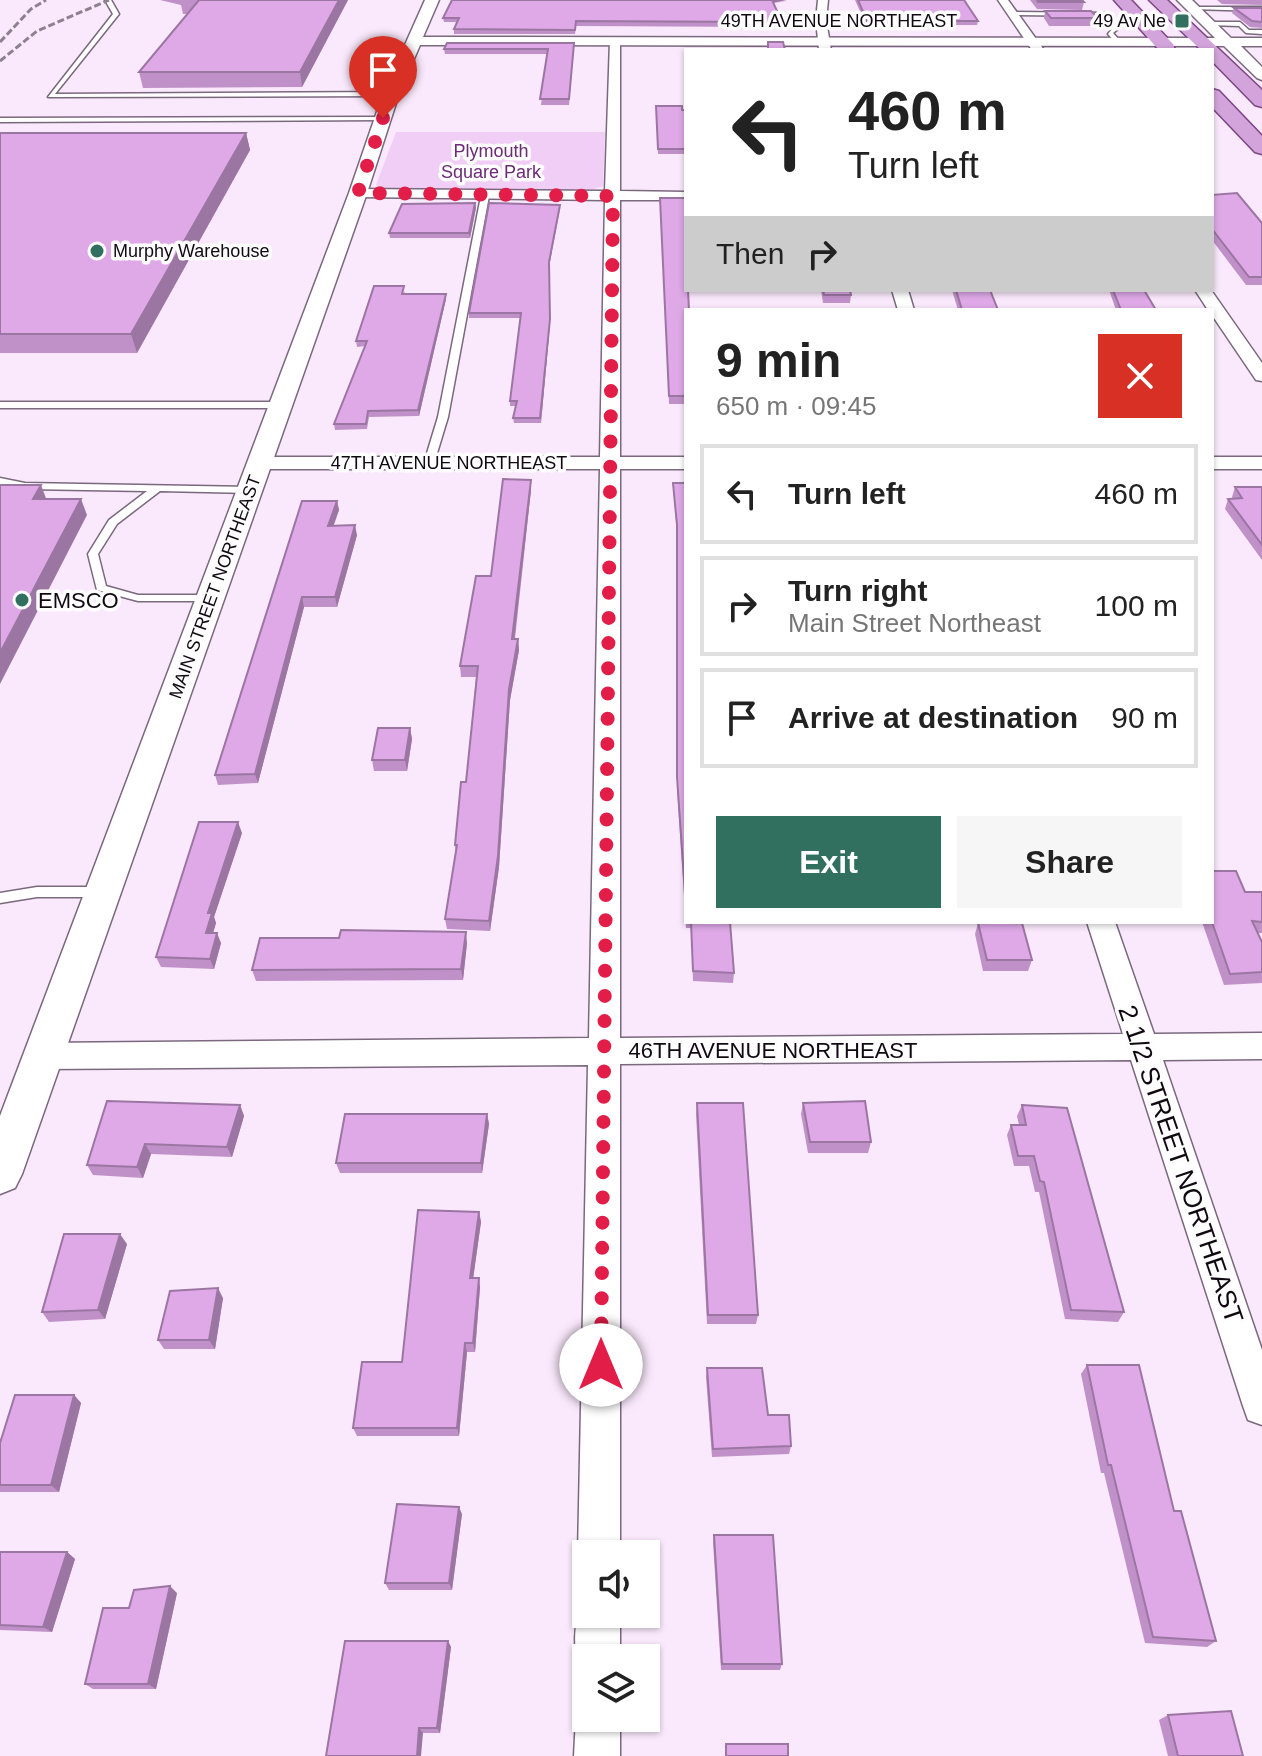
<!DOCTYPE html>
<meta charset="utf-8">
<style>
:root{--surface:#fff;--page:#f6f6f6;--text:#222;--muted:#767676;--line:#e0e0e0;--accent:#31705e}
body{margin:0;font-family:Arial,sans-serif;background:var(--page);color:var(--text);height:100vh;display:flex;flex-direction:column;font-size:30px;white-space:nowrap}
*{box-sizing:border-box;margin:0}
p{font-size:26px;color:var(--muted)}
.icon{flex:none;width:44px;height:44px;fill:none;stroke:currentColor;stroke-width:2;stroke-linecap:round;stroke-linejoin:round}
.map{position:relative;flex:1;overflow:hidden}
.drawer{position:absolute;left:684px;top:308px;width:530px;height:616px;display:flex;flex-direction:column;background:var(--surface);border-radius:0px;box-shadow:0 2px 6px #0004}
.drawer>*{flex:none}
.hud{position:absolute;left:684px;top:48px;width:530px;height:244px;border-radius:0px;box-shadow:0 2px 6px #0004;background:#fff;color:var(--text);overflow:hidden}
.controls{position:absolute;left:572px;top:1540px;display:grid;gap:16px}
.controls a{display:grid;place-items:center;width:88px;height:88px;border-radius:0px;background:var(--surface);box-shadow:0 2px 6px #0004;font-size:40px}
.pin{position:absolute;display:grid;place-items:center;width:68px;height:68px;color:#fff;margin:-82px -34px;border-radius:50% 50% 50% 0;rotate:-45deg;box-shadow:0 0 8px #0007}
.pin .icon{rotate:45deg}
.me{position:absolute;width:88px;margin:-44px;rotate:0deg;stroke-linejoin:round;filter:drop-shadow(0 0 6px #0008)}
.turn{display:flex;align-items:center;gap:28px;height:168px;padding:0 32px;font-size:36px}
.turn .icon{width:104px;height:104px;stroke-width:2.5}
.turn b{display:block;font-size:56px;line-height:68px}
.then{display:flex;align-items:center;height:76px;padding:0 32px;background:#0003;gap:16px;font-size:30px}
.round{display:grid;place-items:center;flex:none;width:84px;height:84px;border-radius:0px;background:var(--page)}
.overview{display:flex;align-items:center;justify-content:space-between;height:136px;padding:0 32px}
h1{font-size:48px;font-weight:700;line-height:60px}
.primary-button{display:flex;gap:16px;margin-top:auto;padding:16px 32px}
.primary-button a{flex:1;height:92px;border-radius:0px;background:var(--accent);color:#fff;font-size:32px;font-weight:700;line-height:92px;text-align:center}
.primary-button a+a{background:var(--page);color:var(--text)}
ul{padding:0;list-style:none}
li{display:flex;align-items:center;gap:24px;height:100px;margin:0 16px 12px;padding:0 16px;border:4px solid var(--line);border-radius:0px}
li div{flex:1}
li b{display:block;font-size:30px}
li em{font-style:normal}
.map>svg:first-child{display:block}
.green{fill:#f1cef6}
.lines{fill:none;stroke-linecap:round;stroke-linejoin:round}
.service-casing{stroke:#7a687d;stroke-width:3}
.minor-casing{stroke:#7a687d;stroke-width:3}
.tertiary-casing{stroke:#7a687d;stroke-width:3}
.primary-casing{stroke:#7c4685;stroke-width:3}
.service{fill:#fff;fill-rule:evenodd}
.minor{fill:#fff;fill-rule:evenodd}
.tertiary{fill:#fff;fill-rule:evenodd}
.primary{fill:#d3a4db;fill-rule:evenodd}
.rail{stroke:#8e818f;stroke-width:3;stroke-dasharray:7 3;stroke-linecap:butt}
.wall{fill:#c091c8}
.shaded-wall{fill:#9c76a2}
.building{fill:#dfa9e8;stroke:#9c76a2;stroke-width:2}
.route{stroke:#e11d48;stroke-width:14;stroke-dasharray:0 25.2}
.poi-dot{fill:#31705e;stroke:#fdfdfd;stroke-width:3}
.labels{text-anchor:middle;stroke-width:7;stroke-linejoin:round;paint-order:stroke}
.far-street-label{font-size:18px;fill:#100911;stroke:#fdfdfd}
.far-poi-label{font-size:18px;fill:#100911;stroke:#fdfdfd;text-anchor:end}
.far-park-label{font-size:18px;fill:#6b2b75;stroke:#fdfdfd}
.poi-label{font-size:22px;fill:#100911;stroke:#fdfdfd;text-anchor:start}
.street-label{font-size:22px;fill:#100911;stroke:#fdfdfd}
.near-street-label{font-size:26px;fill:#100911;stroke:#fdfdfd}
</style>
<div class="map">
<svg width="1262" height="1756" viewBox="0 0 1262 1756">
<rect width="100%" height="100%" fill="#fae9fc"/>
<path class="green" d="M396,132H605L603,186L591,190H387L376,185Z"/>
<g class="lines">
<g class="service-casing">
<path id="service" d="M105,0H111L119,14L55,94L391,92L394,94L391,96L48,97L113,14Z
M1262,7V11L1190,9L1193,7Z
M1013,12L1105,13L1118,29L1113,33L1121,42L1116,43L1108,34L1112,29L1101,16L1011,15Z
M1209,22H1240L1249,30H1262V34L1246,33L1239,26L1207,25Z
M385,117L383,120L0,122V118Z
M485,194L489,196L448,417L434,463L429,466L424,463L438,417L481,196Z
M0,402H282L287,405L282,408H0Z
M0,478L25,483L251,487L256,490L251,493L160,491L117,524L98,554L106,586L138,595H211L217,598L211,601H138L97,590L88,554L109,520L147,491L25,489L0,484Z
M37,887H103L108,888L110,892L108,896L103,897H37L0,903V893Z"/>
</g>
<g class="minor-casing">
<path id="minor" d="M818,0H828L826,20L831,50H819L816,20Z
M998,0H1008L1044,50H1032Z
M610,40L620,42V191L686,192V200H620V457H686V469H620V1038L1123,1034L1087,922H1115L1154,1034L1262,1033V1059L1163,1060L1262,1350V1425L1248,1420L1243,1406L1131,1060L620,1064V1554H586V1569L578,1554L588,1065L43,1069L32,1065L27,1056L32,1047L43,1043L589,1038L600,469H261L251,463L261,457H600L605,200L358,197L351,193L358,189L605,191Z
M892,290H908L914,310H898Z
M1195,290H1211L1262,363V381L1256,380L1212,315V310H1208Z
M1212,457H1262V469H1212Z
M586,1598V1614H620V1658H586V1675C570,1659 573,1615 586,1598Z
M586,1701V1718H620V1756H574L576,1718L582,1702Z"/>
</g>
<g class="tertiary-casing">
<path id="tertiary" d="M425,0H439L423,37L1215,38L1177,0H1192L1231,38H1262V46H1241L1262,67V80L1257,78L1224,46L420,45L399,94L367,193L22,1174L15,1188L0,1194V1116L349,193L383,94Z"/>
</g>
<g class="primary-casing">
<path id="primary" d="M1114,0H1131L1173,44L1175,50H1159Z
M1149,0H1167L1262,90V107L1255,105L1212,61V50H1201Z
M1212,89L1219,91L1262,136V154L1255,152L1212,107Z"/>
</g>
<use href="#service" class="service"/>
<use href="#minor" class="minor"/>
<use href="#tertiary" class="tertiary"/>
<use href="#primary" class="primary"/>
<path class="rail" d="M0,42L31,9L46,0
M0,61L37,31L109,0"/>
</g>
<path class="wall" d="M160,0H348L302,87L143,88L139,72L188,14H183L181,5Z
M855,0H964L978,21L977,25H866Z
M1030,0H1082L1084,2L1082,10L1037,9Z
M1217,0H1262V5L1222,4Z
M787,1L773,3L782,22L781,27L576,26L575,34H454V29L457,22H444L443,18Z
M1234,8H1262V28L1250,27L1232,13Z
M1045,11L1098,18L1096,26H1049L1044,18Z
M574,48L569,105H541L547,54H445L444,49Z
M656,106L686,110V154H658Z
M0,133H246L250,150L137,353H0Z
M1212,181V195L1262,223V285H1246L1212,240Z
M660,198L686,310V404H669Z
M475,203L476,208L470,238H390L389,233Z
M560,209L549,267L550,324L541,423H514L513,418L516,406H510V401L521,318H469V313Z
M821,290H850L851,295L850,303H823Z
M952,290H993V292H991L998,310H958Z
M1109,290H1144L1156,310H1116Z
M405,291L404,294L446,299L419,416L369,417L367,429L335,430L334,424L365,346L357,347L356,341Z
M673,483H686V922H730L734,973L733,983L693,981L691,928H686L677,788V536Z
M1235,487H1262V560L1225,509L1228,499H1233L1232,497Z
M531,490L515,639H518L519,650L510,700L499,867L490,931L447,929L445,919L456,854L455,845L466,782L476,677H461L460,666L491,576Z
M337,501L339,510L333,526L357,535L337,607H304L258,783L218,785L215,775Z
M410,728L412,739L407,771H374L372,760Z
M242,833L214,917L216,923L213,933L221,943L214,969L161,967L156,957Z
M1245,892H1262V933H1258L1262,942V983L1224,985L1202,922H1212Z
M978,923L1032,960L1028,971H983L975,934Z
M339,938L467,943L463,980L256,981L252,970Z
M697,1103L758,1315L756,1324H707L696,1114Z
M803,1103L871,1142L868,1153H808L801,1114Z
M240,1105L244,1116L232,1157L151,1154L143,1178L93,1175L87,1165Z
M1022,1105L1124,1312L1118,1322L1065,1319L1039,1192H1035L1029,1166H1014L1007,1135L1011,1125H1019L1017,1116Z
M487,1114L489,1124L482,1173H340L336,1163Z
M479,1212L481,1222L473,1278L480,1287L475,1352H467L459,1436H357L353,1428L402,1362Z
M127,1244L105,1319L49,1322L42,1312Z
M223,1298L215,1349H164L158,1340Z
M1087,1365L1216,1641L1207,1647L1145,1643L1104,1473H1101L1081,1374Z
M707,1368L768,1415L791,1446L789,1454L712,1457L706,1377Z
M74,1395L81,1403L59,1492H0V1443Z
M462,1514L452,1590H389L385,1583Z
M714,1535L782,1664L780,1670H721L713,1542Z
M0,1552H67L75,1559L52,1632L0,1630Z
M177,1593L156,1689H93L85,1684L129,1608Z
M448,1641L451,1647L440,1733H423L326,1756Z
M1168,1715L1243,1756H1168L1159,1720Z"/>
<path class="shaded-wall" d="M339,0H348L302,87L300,72Z
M772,0H787L771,3Z
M246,133L250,150L137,353L131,334Z
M475,203L476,208L470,238L469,233Z
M560,205L549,267L550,324L541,423L549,262Z
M446,294V299L419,416L418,410Z
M531,480V490L513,650L512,639Z
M41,485L47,501L33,499Z
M81,499L87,515L0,684V653Z
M337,501L339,510L330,536L328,526Z
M355,525L357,535L337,607L335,597Z
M302,597L304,607L258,783L255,774Z
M518,639L519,650L510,700L499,867L490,931L489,921L509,689Z
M410,728L412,739L407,771L405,760Z
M238,822L242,833L214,917L216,923L210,943L206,933L208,913Z
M466,932L467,943L463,980L461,969Z
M217,933L221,943L214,969L210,959Z
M240,1105L244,1116L232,1157L227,1147Z
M487,1114L489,1124L482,1173L481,1163Z
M145,1144L151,1154L143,1178L137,1167Z
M479,1212L481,1222L472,1287L470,1278Z
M120,1234L127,1244L105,1319L98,1310Z
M479,1278L480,1287L475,1352L473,1343Z
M218,1288L223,1298L215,1349L209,1340Z
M465,1343L467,1352L459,1436L457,1428Z
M74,1395L81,1403L59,1492L51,1485Z
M459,1507L462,1514L452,1590L449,1583Z
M67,1552L75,1559L52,1632L43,1627Z
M170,1586L177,1593L156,1689L148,1684Z
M448,1641L451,1647L440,1733L437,1728Z
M419,1728L423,1733L421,1756H417Z"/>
<path class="building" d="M199,0H339L300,72H139Z
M452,0H772L782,22L576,21L575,30L454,29L459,18H443Z
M858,0H964L978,21H867Z
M1037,0H1082L1084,2H1038Z
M1234,8H1262V22L1252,21Z
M1045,11H1091L1098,18H1051Z
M768,42H783L785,50H768Z
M447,43H574L569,99H540L548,49H444Z
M656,106H682V110H686V149H658Z
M0,133H246L131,334H0Z
M1212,181L1213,182L1212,195L1237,193L1262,223V277H1249L1212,229Z
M660,198H686V290H688L689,310H686V396H669Z
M475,203L469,233H389L402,204Z
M489,203L560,205L549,262L550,319L540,418H513L517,401H510L521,313H469Z
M374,286H404L402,294H446L418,410L368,411L366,424H334L367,341H356Z
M823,290H850L851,295H824Z
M956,290H990L998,310H962Z
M1113,290H1144L1156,310H1121Z
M503,479L531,480L512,639H518L509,689L498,856L489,921L445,919L457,845H455L461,782H466L478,666H460L476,576H491Z
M673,483H686V907L677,777V525Z
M0,485H41L33,499H81L0,653Z
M1235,487H1262V545L1228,499L1242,498Z
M302,501H337L328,526L355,525L335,597H302L255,774L215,775Z
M378,728H410L405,760H372Z
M199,822H238L208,913H212L206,933H217L210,959L156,957Z
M1212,871H1236L1245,892H1262V922L1252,921L1262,942V972L1230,974L1212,922Z
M691,922H730L734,973L693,971Z
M978,923H1022L1032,960H987Z
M341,930L466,932L461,969L252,970L260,938H339Z
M107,1101L240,1105L227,1147L145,1144L137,1167L87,1165Z
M865,1101L871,1142H810L803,1103Z
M697,1103H743L758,1315H708Z
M1022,1105L1067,1108L1124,1312L1071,1310L1044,1182L1040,1181L1034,1156H1018L1011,1125H1026Z
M345,1114H487L481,1163H336Z
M418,1210L479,1212L470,1278H479L473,1343H465L457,1428H353L362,1362H402Z
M64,1234H120L98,1310L42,1312Z
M218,1288L209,1340H158L170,1291Z
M1087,1365H1139L1174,1511H1181L1216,1641L1153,1637L1111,1465H1108Z
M707,1368H762L768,1415H789L791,1446L713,1449Z
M15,1395H74L51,1485H0V1443Z
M397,1504L459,1507L449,1583H385Z
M714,1535H773L782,1664H722Z
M0,1552H67L43,1627L0,1625Z
M170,1586L148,1684H85L103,1608H129L134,1590Z
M345,1641H448L437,1728H419L417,1756H326Z
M1231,1711L1243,1756H1178L1168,1715Z
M726,1744H788V1756H726Z"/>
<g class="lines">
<path class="route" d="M383,118L358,193L613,196L601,1365"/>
</g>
<g class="poi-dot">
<rect x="1174" y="13" width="16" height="16" rx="4"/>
<circle cx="97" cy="251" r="8"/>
<circle cx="22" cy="600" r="8"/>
</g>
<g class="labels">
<g class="far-street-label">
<text x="839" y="27">49TH AVENUE NORTHEAST</text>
<text x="449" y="469">47TH AVENUE NORTHEAST</text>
<text transform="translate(215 587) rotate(-70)" y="6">MAIN STREET NORTHEAST</text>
</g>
<g class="far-poi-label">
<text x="1166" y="27">49 Av Ne</text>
<text x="113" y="257" text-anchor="start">Murphy Warehouse</text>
</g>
<g class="far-park-label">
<text x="491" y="157">Plymouth<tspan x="491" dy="21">Square Park</tspan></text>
</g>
<g class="poi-label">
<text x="38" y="608">EMSCO</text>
</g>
<g class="street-label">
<text x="773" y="1058">46TH AVENUE NORTHEAST</text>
</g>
<g class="near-street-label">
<text transform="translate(1181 1164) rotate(71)" y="9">2 1/2 STREET NORTHEAST</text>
</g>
</g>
</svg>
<div class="controls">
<a><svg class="icon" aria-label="sound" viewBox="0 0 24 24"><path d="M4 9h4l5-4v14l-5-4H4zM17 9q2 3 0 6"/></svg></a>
<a><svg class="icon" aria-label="layers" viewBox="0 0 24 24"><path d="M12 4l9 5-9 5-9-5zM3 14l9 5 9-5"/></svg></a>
</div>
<div class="pin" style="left:383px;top:118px;background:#d93025"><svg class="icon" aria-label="arrive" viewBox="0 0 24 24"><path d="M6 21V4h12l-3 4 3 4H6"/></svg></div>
<svg class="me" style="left:601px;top:1365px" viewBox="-20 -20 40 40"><circle r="19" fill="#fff"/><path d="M0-13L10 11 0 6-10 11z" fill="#e11d48"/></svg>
<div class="hud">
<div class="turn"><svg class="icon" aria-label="left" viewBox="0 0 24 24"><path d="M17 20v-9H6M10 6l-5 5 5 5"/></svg><div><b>460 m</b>Turn left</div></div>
<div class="then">Then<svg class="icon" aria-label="right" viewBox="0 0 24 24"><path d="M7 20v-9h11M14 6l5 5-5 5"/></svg></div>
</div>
<section class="drawer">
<div class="overview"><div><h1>9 min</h1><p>650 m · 09:45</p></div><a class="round" style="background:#d93025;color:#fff"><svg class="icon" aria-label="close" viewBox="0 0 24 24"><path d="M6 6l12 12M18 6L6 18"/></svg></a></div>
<ul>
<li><svg class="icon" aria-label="left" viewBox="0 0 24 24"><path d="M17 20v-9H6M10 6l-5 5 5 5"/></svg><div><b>Turn left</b></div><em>460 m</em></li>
<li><svg class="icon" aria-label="right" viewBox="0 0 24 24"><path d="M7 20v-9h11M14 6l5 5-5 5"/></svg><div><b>Turn right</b><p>Main Street Northeast</p></div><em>100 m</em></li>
<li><svg class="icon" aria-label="arrive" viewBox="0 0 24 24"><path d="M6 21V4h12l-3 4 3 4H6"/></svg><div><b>Arrive at destination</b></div><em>90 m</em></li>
</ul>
<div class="primary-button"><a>Exit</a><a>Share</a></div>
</section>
</div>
